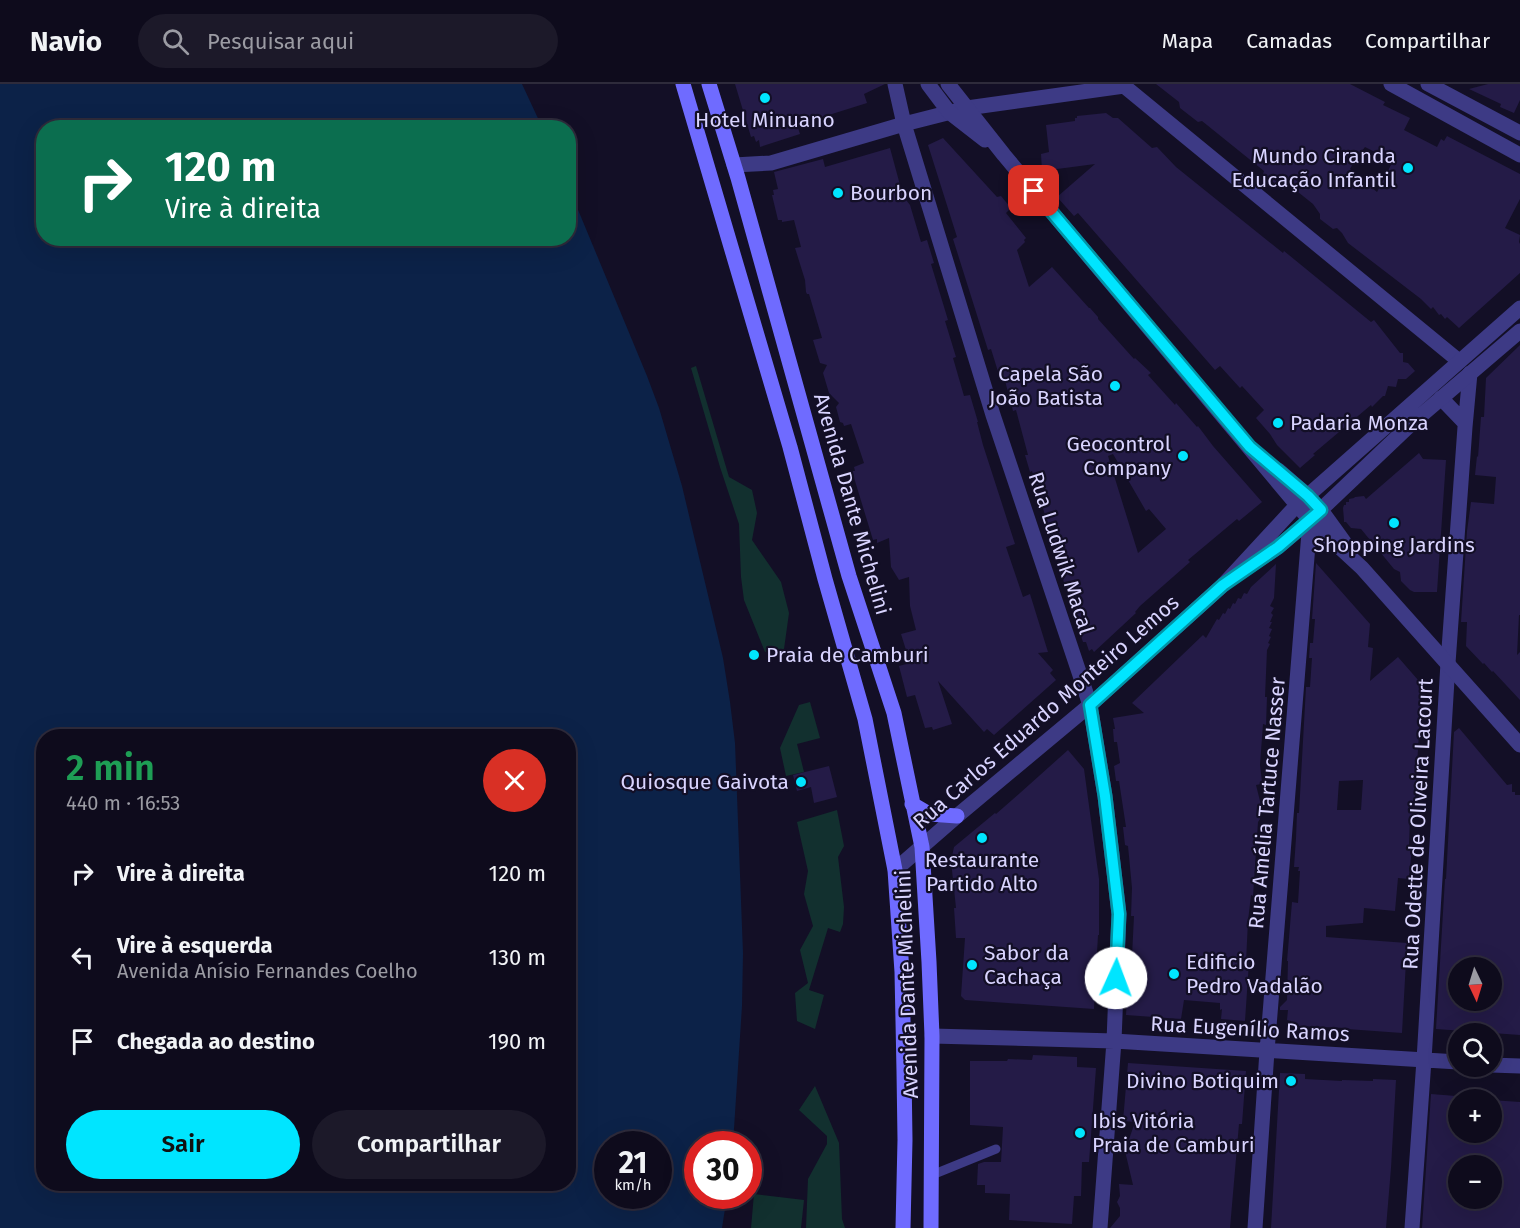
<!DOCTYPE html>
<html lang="pt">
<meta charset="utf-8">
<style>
:root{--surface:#0e0b1c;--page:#1c1929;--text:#f1f3f6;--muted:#9b9ba3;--line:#2e2b3b;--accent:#00e5ff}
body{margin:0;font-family:"Fira Sans",sans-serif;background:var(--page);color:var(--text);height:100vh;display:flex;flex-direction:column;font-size:22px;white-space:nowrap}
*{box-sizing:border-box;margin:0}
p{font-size:20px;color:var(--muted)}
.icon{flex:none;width:33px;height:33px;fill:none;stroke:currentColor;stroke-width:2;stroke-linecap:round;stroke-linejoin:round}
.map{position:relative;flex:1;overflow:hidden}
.panel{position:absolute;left:36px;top:645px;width:540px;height:462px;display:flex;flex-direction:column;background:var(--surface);border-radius:24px;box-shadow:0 6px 24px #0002,0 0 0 2px var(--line)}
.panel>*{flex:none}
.top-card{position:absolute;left:36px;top:36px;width:540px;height:126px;border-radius:24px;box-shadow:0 6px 24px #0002,0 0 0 2px var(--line);background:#0b6e4f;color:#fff;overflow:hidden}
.needle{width:39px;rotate:176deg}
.fabs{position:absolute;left:1448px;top:873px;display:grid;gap:12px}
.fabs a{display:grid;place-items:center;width:54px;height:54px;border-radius:50%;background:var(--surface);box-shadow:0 6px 24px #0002,0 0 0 2px var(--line);font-size:30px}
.speed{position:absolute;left:594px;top:1047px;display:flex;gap:12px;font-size:30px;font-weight:700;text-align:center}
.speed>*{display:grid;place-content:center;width:78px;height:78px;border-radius:50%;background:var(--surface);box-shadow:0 6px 24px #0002,0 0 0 2px var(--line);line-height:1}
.speed small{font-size:15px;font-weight:400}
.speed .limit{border:9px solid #d22;background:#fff;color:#111}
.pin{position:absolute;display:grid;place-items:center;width:51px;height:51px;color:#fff;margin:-26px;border-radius:12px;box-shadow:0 3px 9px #0006}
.me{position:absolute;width:66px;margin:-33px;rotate:2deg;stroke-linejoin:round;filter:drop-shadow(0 0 4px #0008)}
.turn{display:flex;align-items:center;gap:21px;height:126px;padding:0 30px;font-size:27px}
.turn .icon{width:78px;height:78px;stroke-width:2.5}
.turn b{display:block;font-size:42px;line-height:51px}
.round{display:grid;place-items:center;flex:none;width:63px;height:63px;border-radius:32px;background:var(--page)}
.headline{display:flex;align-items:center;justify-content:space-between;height:102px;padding:0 30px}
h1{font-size:36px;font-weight:600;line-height:45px;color:#1e9e55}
.button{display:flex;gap:12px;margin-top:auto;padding:12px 30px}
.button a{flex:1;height:69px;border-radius:36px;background:var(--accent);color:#111;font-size:24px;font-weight:600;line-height:69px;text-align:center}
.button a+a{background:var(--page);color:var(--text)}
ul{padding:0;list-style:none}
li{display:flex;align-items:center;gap:18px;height:84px;padding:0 30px}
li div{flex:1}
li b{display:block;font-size:22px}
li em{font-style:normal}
header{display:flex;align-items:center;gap:36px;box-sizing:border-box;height:84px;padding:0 30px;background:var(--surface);border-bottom:2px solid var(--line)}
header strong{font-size:28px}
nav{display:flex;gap:33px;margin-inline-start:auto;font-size:21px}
.search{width:420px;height:54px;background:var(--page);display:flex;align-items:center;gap:15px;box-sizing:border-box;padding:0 21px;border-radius:33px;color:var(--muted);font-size:22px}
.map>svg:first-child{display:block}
.green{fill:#12302f}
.water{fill:#0c2248;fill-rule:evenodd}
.building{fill:#241b47;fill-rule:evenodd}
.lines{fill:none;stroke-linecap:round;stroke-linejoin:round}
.service{stroke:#3d3a85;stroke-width:9}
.minor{stroke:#3d3a85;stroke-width:15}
.tertiary{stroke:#3d3a85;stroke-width:15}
.secondary{stroke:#6f6bff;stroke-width:15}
.route-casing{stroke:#0095a6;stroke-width:15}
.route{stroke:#00e5ff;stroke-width:10}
.poi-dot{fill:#00e5ff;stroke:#130f26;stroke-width:2}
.labels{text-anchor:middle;stroke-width:4.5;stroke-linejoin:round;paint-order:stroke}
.poi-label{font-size:21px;fill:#d9d4ff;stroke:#130f26;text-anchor:start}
.street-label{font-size:21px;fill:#d9d4ff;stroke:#130f26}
</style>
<header>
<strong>Navio</strong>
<div class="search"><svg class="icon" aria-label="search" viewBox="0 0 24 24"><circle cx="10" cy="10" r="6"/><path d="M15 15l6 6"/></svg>Pesquisar aqui</div>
<nav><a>Mapa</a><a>Camadas</a><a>Compartilhar</a></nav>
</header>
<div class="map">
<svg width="1520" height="1144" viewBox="0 0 1520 1144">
<rect width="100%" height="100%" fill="#130f26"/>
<path class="green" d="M696,282L729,393L752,406L757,429L752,456L781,498L789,529L784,565L765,568L744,516L741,493L739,440L720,383L691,284Z
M810,618L820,654L797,660L804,688L786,692L780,664L799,621Z
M837,726L844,762L838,773L844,823L843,840L840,848L828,844L809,906L824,911L815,945L797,937L795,909L808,899L800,866L813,842L804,810L808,787L797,738Z
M815,1002L839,1059L842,1135L845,1144H806L808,1095L827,1060V1052L799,1026Z
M754,1110L804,1116L801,1144H751Z"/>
<path class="water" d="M0,0H522L542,43L44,44V154H568L569,104L647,292L659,324L682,402L723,574L730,618L735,659L743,869L742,922L733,1060H698V1112H727L722,1144H0ZM568,652V1100H44V652ZM658,1060V1112H608V1060Z"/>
<path class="building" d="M735,0H885L864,10L867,19L797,41L800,50L760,63L759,56L756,58L754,52L751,53Z
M1156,0H1350L1385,18L1383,21L1410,34L1404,46L1437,63L1441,55L1444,57L1447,52L1520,90V115L1505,144L1520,151L1519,158L1520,160V189L1459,244L1447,233L1445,235L1441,230L1439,231L1433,223L1431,225L1421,215L1348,159L1342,149L1337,144L1333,145L1320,135V130L1313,120L1288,100L1283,106L1263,90L1264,87L1202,37L1198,38L1180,24L1179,18ZM1365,63L1393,77L1377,108L1350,85L1355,76Z
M1488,0H1520V16L1514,29L1500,23L1501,20L1469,5Z
M1106,29L1113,34H1118L1152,64L1157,63L1176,83L1283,169L1284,167L1371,238L1374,236L1400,269H1403V278L1408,279L1415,287L1406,295H1398L1396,303L1388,302L1385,312H1383L1372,323L1371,321L1313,370L1315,371L1300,384L1277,361L1270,350L1256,334L1264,326L1242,302L1240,304L1220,282L1215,286L1078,129L1074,132L1057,113L1095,80L1042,87L1041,70L1049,68L1046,41L1075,37V34H1077V32Z
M943,54L997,113L1001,112L1011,124L1006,129L1026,154L1024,156L1025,158L1017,166L1029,203L1052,183L1089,224H1090L1098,233V235L1134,275L1135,274L1151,289L1148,291L1175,321L1176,319L1197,343L1198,342L1213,362L1262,418L1239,437L1237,435L1188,476L1190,478L1140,522L1135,528L1136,529L1094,568L1092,565L1089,567L1086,558H1083L1069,517L1063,495L1065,493L1051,448H1050L1032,387L1030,388L1025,371H1028L1016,326L1013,327L1004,293L1000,294L991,265L988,266L953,155L957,153L928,61ZM1113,370L1146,427L1149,425L1166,445L1138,469L1108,372Z
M890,64L903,112L910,121L921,158L927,156L934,179L931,180L948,236L945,237L956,273L953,274L964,312L970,311L978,338H977L983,361L1015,460L1006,463L1023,513L1030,510L1048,568L1038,569L1053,586L1050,589L1056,596L994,651L987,645L984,648L938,597L952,640L933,646L932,643L925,644L915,611L907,613L899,582L910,579L901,550L916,546L910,522L909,493L899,496L891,483L889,454L877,459V455L873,456L852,387H855L854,383L864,379L851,340L844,342L843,339L840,338L836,323L839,319L829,309L823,289L827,281L820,279L813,256L822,254L809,210H807L806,208L805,196L795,164L801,163L794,136L782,138V136H778L772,111H774L773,106L778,105L774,88L823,75L825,83Z
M1520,261V531H1519L1517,571L1520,568V616L1493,587L1492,588L1484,579L1483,580L1466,562L1467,538H1461L1467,447L1471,418L1494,420L1496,393L1475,391L1477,372L1478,373L1481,333H1484L1486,294Z
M1419,369L1423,375L1446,376L1437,508H1414L1410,506L1401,497L1400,488L1394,485L1361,445L1351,444L1346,438H1344V436L1343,424L1344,421H1346V418H1349V415L1354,414L1355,413L1364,412L1366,415Z
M1316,479L1370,540L1368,563L1373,564L1370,597L1398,573L1425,604L1423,633L1420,632L1414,732H1410L1409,763H1412L1409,795L1398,794L1395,827L1364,824L1363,839L1326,842V853L1407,859L1402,949L1347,945V944L1296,942V939H1291V937L1287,936L1288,926H1280V923L1287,916L1288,877H1287L1292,818L1298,819L1300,787H1298L1299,783H1294L1296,754L1297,729H1299L1306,603H1310L1312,574H1309L1310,559H1313L1315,535H1312ZM1363,696L1361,726H1337L1339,697Z
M1276,480L1274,514L1270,522L1274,524L1271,529L1273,531L1270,538H1272L1269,544L1272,545L1269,552L1271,553L1268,559L1270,560L1267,566L1265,613H1267L1266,641L1263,640L1260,681L1262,698L1261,700L1256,701L1261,721L1260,735L1258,738L1253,812L1251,811L1248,837L1246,878H1249L1245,937L1221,935L1222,925L1220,926V919L1184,916L1181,935L1126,931L1129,872H1132L1134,832H1131L1132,804L1128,762L1125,761L1123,743H1126L1119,697H1116L1114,682L1120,679L1117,658H1114L1113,645H1115L1113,634L1144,629L1132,619L1203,551L1206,554L1217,535L1219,536L1223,529L1225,530L1228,524L1230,525L1233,519L1235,520L1238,514L1241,515L1244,509L1247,510L1251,503Z
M1459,644L1507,701L1512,700V708H1515V711H1520V951L1436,945L1445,795H1446L1454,648ZM1458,884H1491V916H1458Z
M1068,666L1084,685L1099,795V851H1098L1094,925L965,916L961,912L965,854H956L954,824H956L951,777L954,763L995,729L996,730L1020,709Z
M829,682L837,713L814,719L811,703L797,707L793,691Z
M1033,971L1077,973V983L1096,984L1089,1078H1082L1081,1112H1074L1072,1140L1009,1136L1010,1110L985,1109V1101H977L978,1080L984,1078H1001L1003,1043L970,1041V977H1007L1008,975L1032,976Z
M1128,979L1246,987L1242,1040H1239L1230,1144H1110L1120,1132V1124L1117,1118L1120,1112L1119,1100L1133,1101L1125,1067L1135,1038L1123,1037Z
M1280,989L1305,990V995L1342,997V996L1373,997V995L1396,996L1391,1084L1386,1144H1271Z
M1431,1010L1456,1012L1455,1018H1457L1455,1044L1458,1045V1048H1491V1016L1520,1018V1144H1422ZM1458,1082H1491V1114H1458Z"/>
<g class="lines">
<path class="service" d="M932,1091L996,1065"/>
<path class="minor" d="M895,0L904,40L993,331L1090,621L1105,712L1119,830L1114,957L1100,1144
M1124,2L1459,277
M734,81L771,79L904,40L967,24L1124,2
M1441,314L1465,339
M932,952L1114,957L1458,978
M1491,981L1520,982
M1255,1144L1267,967L1310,436
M1412,1144L1424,976L1448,579L1465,343L1470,289"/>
<path class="tertiary" d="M928,0L949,28L985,56
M948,0L1004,71L1297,421L1310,436L1362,484L1520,661
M1391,0L1520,71
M1428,0L1520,49
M1278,386L1308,412L1321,426L1344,458
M1248,483L1278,463L1310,436L1411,340L1520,247
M895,786L957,732L1090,621L1223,501L1297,421L1520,224"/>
<path class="secondary" d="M683,0L790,363L825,495L865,635L895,786L902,888L904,987L905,1056L903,1144
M709,0L738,94L849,492L894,629L922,763L929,878L932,952L931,1144
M912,720L929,730L957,732"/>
</g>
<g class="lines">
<g class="route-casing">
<path id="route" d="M1034,107L1250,363L1308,412L1321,426L1278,463L1223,501L1090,621L1105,712L1119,830L1116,894"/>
</g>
<use href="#route" class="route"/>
</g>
<g class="poi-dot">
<circle cx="765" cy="14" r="6"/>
<circle cx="1408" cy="84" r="6"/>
<circle cx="838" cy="109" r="6"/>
<circle cx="1115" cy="302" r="6"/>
<circle cx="1278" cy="339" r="6"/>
<circle cx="1183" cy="372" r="6"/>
<circle cx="1394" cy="439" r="6"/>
<circle cx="754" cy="571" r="6"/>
<circle cx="801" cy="698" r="6"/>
<circle cx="982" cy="754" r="6"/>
<circle cx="972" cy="881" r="6"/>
<circle cx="1174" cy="890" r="6"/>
<circle cx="1291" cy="997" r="6"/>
<circle cx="1080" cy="1049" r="6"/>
</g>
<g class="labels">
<g class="poi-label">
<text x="765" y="43" text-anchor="middle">Hotel Minuano</text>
<text x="1396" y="79" text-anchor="end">Mundo Ciranda<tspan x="1396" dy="24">Educação Infantil</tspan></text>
<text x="850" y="116">Bourbon</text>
<text x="1103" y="297" text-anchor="end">Capela São<tspan x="1103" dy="24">João Batista</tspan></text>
<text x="1290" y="346">Padaria Monza</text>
<text x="1171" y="367" text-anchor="end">Geocontrol<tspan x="1171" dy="24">Company</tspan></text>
<text x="1394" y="468" text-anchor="middle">Shopping Jardins</text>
<text x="766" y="578">Praia de Camburi</text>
<text x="789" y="705" text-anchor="end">Quiosque Gaivota</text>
<text x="982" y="783" text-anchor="middle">Restaurante<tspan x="982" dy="24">Partido Alto</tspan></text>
<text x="984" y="876">Sabor da<tspan x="984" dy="24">Cachaça</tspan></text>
<text x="1186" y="885">Edificio<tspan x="1186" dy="24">Pedro Vadalão</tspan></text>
<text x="1279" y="1004" text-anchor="end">Divino Botiquim</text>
<text x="1092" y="1044">Ibis Vitória<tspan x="1092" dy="24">Praia de Camburi</tspan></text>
</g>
<g class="street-label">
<text transform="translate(852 420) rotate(74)" y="7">Avenida Dante Michelini</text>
<text transform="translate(1061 469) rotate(72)" y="7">Rua Ludwik Macal</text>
<text transform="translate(1046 628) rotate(-41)" y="7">Rua Carlos Eduardo Monteiro Lemos</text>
<text transform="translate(1267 719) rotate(-85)" y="7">Rua Amélia Tartuce Nasser</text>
<text transform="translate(1418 740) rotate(-87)" y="7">Rua Odette de Oliveira Lacourt</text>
<text transform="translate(907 900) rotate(-92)" y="7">Avenida Dante Michelini</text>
<text transform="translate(1250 945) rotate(3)" y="7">Rua Eugenílio Ramos</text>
</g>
</g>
</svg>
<div class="fabs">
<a><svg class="needle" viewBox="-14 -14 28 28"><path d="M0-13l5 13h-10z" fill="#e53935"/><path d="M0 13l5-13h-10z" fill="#9b9ba3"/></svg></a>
<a><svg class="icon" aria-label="search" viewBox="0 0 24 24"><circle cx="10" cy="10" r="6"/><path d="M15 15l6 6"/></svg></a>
<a>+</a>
<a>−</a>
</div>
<div class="speed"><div>21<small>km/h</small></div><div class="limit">30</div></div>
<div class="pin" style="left:1034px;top:107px;background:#d93025"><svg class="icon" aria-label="arrive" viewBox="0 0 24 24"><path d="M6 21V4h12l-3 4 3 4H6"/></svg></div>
<svg class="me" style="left:1116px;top:894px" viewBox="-20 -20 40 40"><circle r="19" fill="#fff"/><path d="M0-13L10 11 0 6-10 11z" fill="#00e5ff"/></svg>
<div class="top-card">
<div class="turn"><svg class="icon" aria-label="right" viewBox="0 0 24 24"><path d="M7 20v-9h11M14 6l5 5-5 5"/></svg><div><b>120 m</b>Vire à direita</div></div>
</div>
<section class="panel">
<div class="headline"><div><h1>2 min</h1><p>440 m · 16:53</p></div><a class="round" style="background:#d93025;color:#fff"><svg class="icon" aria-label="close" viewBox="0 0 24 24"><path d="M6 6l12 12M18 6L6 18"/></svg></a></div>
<ul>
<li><svg class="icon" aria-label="right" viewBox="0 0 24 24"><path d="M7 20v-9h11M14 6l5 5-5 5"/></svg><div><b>Vire à direita</b></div><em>120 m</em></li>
<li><svg class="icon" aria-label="left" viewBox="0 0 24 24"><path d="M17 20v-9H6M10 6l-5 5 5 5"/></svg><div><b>Vire à esquerda</b><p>Avenida Anísio Fernandes Coelho</p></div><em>130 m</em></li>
<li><svg class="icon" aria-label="arrive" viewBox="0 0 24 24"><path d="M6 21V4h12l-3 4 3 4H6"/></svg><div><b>Chegada ao destino</b></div><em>190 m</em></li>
</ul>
<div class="button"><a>Sair</a><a>Compartilhar</a></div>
</section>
</div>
